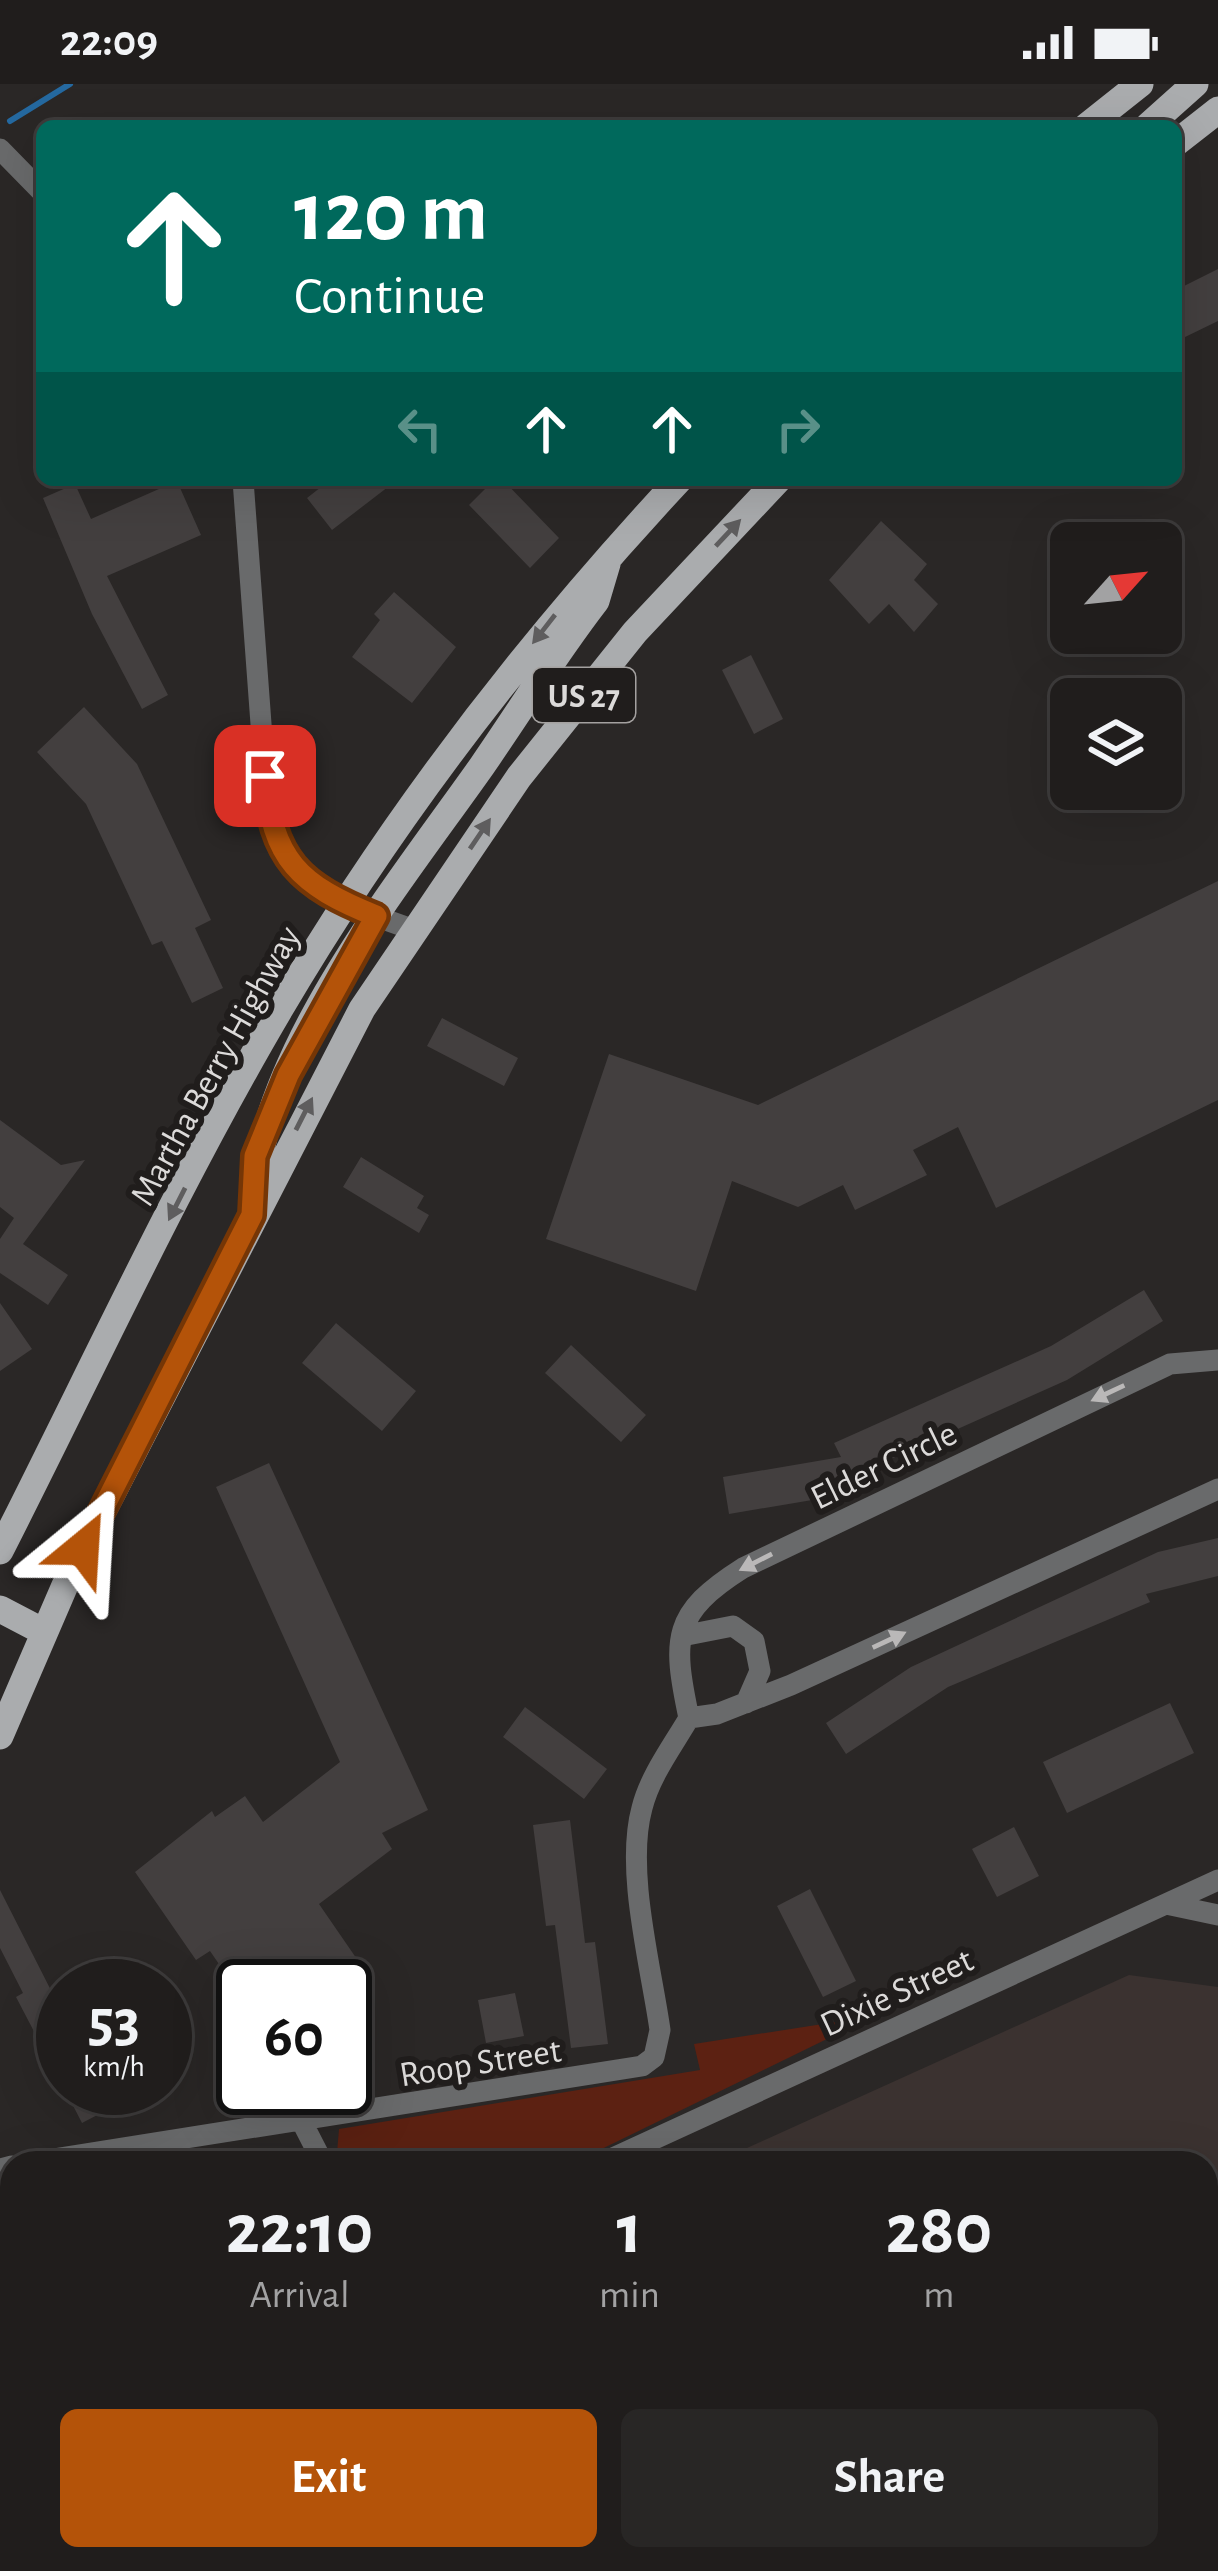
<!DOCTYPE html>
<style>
:root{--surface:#201d1c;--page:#282625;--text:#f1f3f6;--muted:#a2a2a3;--line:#3d3b3b;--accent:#b45309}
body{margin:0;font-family:"Alegreya Sans",sans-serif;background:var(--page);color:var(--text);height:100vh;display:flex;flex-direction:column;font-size:45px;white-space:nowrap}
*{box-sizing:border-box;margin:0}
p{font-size:39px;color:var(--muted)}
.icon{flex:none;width:66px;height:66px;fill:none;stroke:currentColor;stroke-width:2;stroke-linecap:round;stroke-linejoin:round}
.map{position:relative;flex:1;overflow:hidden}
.side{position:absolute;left:0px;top:2067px;width:1218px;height:420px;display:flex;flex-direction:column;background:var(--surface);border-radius:36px 36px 0 0;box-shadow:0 12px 48px #0002,0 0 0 3px var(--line)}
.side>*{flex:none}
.guide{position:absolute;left:36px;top:36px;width:1146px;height:366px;border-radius:18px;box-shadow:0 12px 48px #0002,0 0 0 3px var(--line);background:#00695c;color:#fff;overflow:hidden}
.needle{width:78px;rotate:63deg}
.controls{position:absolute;left:1050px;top:438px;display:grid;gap:24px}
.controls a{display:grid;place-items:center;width:132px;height:132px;border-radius:18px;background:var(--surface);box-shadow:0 12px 48px #0002,0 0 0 3px var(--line);font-size:60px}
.speed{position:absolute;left:36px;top:1875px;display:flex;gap:24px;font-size:60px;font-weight:700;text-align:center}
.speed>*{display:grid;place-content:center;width:156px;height:156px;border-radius:50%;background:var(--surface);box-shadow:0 12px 48px #0002,0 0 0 3px var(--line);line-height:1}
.speed small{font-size:30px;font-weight:400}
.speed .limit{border:6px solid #111;border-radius:18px;background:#fff;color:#111}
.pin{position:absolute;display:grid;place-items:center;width:102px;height:102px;color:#fff;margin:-51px;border-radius:24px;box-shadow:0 6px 18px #0006}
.me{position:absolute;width:132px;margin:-66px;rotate:27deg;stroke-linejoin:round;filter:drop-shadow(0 0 9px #0008)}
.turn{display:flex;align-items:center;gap:42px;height:252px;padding:0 60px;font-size:54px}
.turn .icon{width:156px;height:156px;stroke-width:2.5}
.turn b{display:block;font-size:84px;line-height:102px}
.lanes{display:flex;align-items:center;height:114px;padding:0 60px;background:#0003;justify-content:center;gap:60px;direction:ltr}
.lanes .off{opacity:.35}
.eta{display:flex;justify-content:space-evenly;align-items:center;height:204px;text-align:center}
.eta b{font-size:72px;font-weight:700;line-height:84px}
.primary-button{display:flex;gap:24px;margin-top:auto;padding:24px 60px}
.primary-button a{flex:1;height:138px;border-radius:18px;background:var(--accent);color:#fff;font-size:48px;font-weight:700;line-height:138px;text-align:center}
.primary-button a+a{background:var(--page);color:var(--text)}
.status{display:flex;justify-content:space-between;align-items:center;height:84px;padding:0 60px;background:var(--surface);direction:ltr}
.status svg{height:33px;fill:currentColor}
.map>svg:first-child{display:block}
.built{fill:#3b3230}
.green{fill:#5c2112}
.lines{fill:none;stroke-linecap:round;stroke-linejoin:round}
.stream{stroke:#2569a0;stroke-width:6}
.building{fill:#433f3f}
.minor{stroke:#696a6b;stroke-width:21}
.major{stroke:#aaacae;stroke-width:27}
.rail{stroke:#868483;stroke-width:6;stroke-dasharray:6 12;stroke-linecap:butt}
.oneway{fill:#5e5d5e}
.oneway2{fill:#bab8b8}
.route-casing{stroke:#753606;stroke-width:30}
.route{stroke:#b45309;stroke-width:21}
.labels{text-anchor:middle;stroke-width:12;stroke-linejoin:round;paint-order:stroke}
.shield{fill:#201d1c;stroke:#a4a1a0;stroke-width:3}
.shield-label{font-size:33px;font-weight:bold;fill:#dcdad9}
.street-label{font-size:36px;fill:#dcdad9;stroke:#201d1c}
</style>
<div class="status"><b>22:09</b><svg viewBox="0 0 49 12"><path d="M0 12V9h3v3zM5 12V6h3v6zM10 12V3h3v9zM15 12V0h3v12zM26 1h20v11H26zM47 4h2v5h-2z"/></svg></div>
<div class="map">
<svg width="1218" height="2487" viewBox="0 0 1218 2487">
<rect width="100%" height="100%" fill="#2a2726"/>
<path class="built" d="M1129,1891L1218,1903V2487H0V2415L12,2409V2475H1206V2079H714Z"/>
<path class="green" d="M874,1932L573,2079H343L337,2069L339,2045L700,1986L694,1960Z
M12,2107V2299L0,2301V2109Z"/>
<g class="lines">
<path class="stream" d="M10,37L70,0"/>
</g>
<path class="building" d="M1218,185V237L1181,255L1176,206Z
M330,396H397L332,446L307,414Z
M494,396H503L559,454L530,484L469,421Z
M177,397L201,451L107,492L168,611L142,625L92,530L43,414L75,400L91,435Z
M881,437L927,480L914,496L938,520L914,548L889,520L869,540L829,496Z
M394,508L456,563L412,619L352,573L380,536L374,530Z
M751,571L783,635L754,650L722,586Z
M84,623L137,680L211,836L195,844L223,904L192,919L162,857L152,861L86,720L37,668Z
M1218,797V1016L996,1124L958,1043L913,1066L927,1091L855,1126L843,1101L798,1123L732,1097L696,1207L546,1155L609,970L758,1021Z
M442,934L518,974L504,1002L427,962Z
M0,1036L61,1081L85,1076L23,1160L68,1191L48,1221L0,1189V1155L14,1134L0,1123Z
M361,1073L424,1112L417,1124L429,1131L419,1149L343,1103Z
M1144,1206L1163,1237L1067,1296L828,1403L830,1413L729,1430L723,1393L841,1373L834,1359L1051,1262Z
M0,1219L32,1265L0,1287Z
M336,1239L416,1307L382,1347L302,1279Z
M571,1261L646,1331L621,1358L545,1289Z
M269,1379L428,1726L382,1749L392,1765L319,1820L372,1897L345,1916V1902H234L210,1867L196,1876L135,1788L212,1727L215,1733L245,1712L263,1738L340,1678L216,1403Z
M1218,1454V1492L1146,1510L1150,1518L948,1603L846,1670L826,1639L911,1583L1158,1468Z
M1170,1619L1194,1669L1067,1729L1043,1678Z
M525,1623L607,1685L584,1715L503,1653Z
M570,1736L585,1859L595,1858L608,1960L571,1964L555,1841L546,1842L533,1741Z
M1014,1743L1039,1792L997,1813L972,1765Z
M810,1805L856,1897L823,1913L777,1822Z
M0,1806L63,1930V2003L16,1913L23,1909L0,1864Z
M515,1909L524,1952L486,1959L478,1916Z
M64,2004H93L105,2027L82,2039Z"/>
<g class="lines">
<path class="minor" d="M0,65L42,108
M243,396L267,721C287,809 338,818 414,846
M1218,1276L1170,1280L743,1484C672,1529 672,1554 689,1634L717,1630L791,1601L1218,1405
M682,1552L733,1542L754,1557L760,1587L746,1619
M1166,1820L1218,1831
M302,2038L323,2079
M28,2079L642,1982L654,1973L660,1946C651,1882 625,1786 642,1724C650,1692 672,1663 689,1634
M602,2079L1218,1796
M0,2085L12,2082
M0,2361L12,2356"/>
<path class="major" d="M1087,42L1140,0
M1148,42L1195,0
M1176,59L1218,26
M253,1121C260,969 396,804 482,682C520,627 555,570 596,517L607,480
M0,1467C92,1286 177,1100 280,925C393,733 527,559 679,396
M0,1525L44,1548
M0,1652L66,1499L362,925L519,693L635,548L778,396
M0,2309L12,2308"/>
<path class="rail" d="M511,2487L537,2475"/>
</g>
<defs><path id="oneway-solid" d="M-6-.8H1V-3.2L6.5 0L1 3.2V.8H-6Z" transform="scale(3)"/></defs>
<g class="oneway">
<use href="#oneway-solid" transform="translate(728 449) rotate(-47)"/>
<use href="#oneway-solid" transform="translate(544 545) rotate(128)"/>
<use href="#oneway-solid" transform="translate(480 750) rotate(-56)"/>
<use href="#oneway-solid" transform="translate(304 1030) rotate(-63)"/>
<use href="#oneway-solid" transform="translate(177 1120) rotate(117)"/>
</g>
<g class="oneway2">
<use href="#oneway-solid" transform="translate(1108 1309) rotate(155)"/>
<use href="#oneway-solid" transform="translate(756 1478) rotate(153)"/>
<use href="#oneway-solid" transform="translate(889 1556) rotate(-25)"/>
</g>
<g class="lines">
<g class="route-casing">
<path id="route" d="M83,1464L252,1131L255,1072L288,991L376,832C299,801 272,776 265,692"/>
</g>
<use href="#route" class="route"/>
</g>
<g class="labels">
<rect class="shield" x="533" y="584" width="102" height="54" rx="9"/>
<g class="shield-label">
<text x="584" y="623">US 27</text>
</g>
<g class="street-label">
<text transform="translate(214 981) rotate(-61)" y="13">Martha Berry Highway</text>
<text transform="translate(883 1380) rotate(-26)" y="13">Elder Circle</text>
<text transform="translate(896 1907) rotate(-25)" y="13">Dixie Street</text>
<text transform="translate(480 1977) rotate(-9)" y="13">Roop Street</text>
</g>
</g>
</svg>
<div class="controls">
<a><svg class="needle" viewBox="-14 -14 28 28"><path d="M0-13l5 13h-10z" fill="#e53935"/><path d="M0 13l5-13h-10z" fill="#a2a2a3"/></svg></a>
<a><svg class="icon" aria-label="layers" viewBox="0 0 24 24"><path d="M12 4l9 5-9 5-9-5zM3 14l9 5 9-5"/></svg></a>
</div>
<div class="speed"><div>53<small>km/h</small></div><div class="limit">60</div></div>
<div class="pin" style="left:265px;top:692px;background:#d93025"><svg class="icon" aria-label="arrive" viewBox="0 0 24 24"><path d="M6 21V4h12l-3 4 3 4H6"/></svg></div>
<svg class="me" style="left:83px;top:1464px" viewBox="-20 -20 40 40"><path d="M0-17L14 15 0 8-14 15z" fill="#b45309" stroke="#fff" stroke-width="4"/></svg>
<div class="guide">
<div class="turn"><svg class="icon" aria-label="ahead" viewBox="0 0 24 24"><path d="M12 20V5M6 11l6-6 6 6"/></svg><div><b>120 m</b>Continue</div></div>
<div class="lanes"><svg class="icon off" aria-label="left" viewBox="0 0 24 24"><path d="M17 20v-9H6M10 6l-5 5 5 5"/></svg><svg class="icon" aria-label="ahead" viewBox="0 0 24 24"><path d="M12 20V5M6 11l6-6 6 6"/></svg><svg class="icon" aria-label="ahead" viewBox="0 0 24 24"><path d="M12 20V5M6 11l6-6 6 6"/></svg><svg class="icon off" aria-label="right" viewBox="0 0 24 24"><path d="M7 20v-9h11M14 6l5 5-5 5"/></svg></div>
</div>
<section class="side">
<div class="eta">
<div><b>22:10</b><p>Arrival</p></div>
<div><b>1</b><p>min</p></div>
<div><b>280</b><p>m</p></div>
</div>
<div class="primary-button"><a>Exit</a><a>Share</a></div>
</section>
</div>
